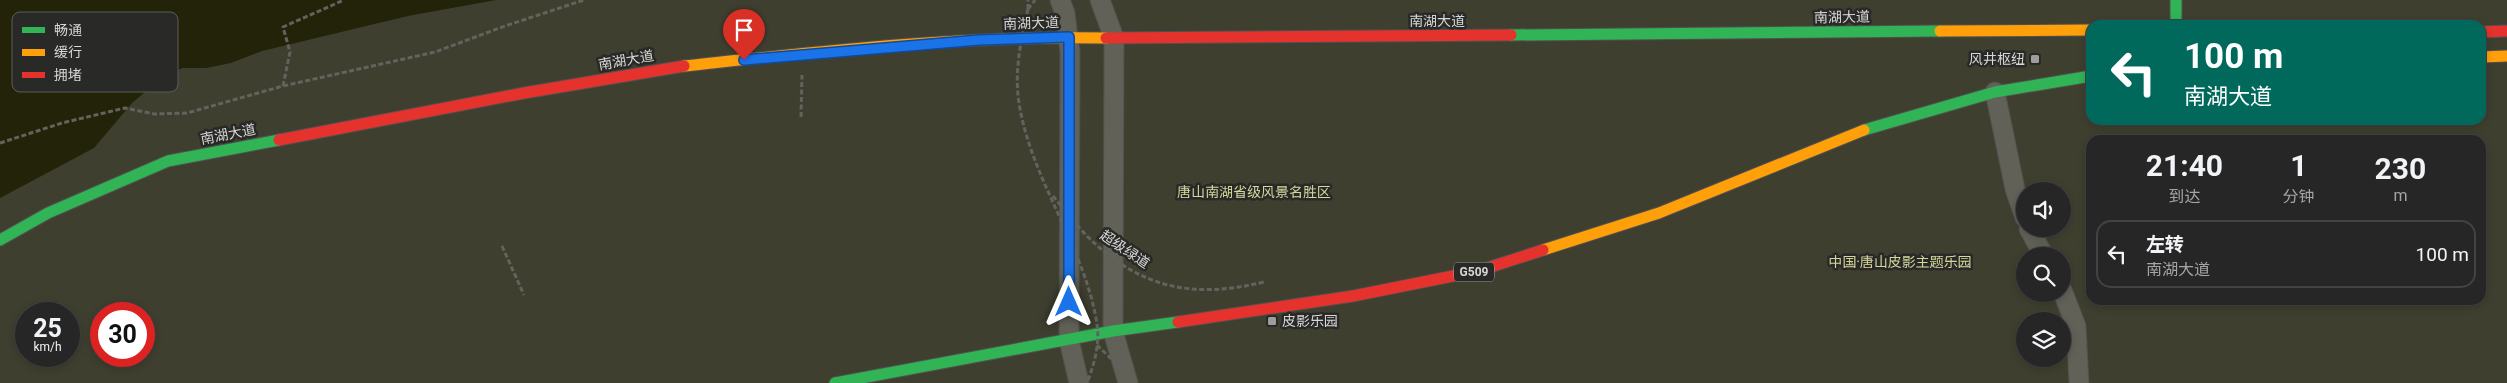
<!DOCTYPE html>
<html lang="zh">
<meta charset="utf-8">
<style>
:root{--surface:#262626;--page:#323232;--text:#f1f3f6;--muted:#a4a5a7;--line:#424343}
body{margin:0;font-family:Roboto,"Noto Sans SC",sans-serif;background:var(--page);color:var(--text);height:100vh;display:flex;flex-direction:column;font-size:19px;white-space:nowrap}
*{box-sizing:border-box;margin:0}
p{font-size:16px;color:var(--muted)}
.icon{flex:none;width:28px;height:28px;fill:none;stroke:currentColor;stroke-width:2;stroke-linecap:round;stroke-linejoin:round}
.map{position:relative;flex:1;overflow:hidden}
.side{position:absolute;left:2086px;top:135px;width:400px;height:170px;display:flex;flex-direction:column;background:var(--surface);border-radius:15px;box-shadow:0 2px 8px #0003,0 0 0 1px var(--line)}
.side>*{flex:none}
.hud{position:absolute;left:2086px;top:20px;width:400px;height:105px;border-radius:15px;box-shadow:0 2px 8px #0003,0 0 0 1px var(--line);background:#00695c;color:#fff;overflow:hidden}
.fabs{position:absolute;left:2016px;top:182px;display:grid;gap:10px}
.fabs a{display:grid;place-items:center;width:55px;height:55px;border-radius:50%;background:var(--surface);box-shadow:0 2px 8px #0003,0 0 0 1px var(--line);font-size:25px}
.speed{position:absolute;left:15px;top:302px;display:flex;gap:10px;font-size:25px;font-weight:700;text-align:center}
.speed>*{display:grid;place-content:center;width:65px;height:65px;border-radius:50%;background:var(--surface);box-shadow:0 2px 8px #0003,0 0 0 1px var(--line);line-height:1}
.speed small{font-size:12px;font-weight:400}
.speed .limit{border:8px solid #d22;background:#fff;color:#111}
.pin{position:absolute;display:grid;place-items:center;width:42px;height:42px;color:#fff;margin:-51px -21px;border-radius:50% 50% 50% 0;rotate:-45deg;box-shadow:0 0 5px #0007}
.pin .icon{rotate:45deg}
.me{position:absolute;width:55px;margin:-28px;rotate:0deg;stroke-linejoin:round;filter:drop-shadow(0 0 4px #0008)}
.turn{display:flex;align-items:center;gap:18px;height:105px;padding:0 15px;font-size:22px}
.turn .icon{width:65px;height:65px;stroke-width:2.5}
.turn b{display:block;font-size:35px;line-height:42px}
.eta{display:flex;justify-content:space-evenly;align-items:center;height:85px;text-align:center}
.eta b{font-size:30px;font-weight:700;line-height:35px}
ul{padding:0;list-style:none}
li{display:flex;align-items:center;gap:15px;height:68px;margin:0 10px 8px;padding:0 5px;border:2px solid var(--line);border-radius:15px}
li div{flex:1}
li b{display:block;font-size:19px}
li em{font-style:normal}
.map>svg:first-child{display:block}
.green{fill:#3f3f30;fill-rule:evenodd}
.water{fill:#232309}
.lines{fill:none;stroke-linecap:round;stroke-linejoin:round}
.street-casing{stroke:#50504f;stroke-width:21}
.fast-casing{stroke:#50504f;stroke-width:13}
.slow-casing{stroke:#50504f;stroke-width:13}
.jam-casing{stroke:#50504f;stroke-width:13}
.path{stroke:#63635d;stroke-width:3;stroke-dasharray:5 2.5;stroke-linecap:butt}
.street{stroke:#616158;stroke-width:19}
.fast{stroke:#30b455;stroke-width:11}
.slow{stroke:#ff9f0a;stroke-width:11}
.jam{stroke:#e5322d;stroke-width:11}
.path-bridge{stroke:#63635d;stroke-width:3;stroke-dasharray:5 2.5;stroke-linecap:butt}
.route-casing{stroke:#114b97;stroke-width:12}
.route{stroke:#1a73e8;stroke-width:9}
.poi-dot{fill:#9d9d9c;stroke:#292927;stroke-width:2}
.labels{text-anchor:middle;stroke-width:5;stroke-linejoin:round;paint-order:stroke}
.shield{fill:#292927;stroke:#a3a3a1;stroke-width:1}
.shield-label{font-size:12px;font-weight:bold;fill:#d7d7d5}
.street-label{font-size:14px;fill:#d7d7d5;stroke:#292927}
.poi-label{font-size:14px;fill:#d7d7d5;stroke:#292927;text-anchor:end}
.park-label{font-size:14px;fill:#d6d69d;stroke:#292927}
.key{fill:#292927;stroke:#5d5d5b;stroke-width:1}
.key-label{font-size:14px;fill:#d7d7d5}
</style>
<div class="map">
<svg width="2507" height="383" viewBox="0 0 2507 383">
<rect width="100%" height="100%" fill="#323232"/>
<path class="green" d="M0,0H2507V383H0ZM2091,25H2481V120H2091ZM2091,140H2481V300H2091ZM2025,191H2062V229H2025ZM2025,256H2062V294H2025ZM26,314H69V356H26ZM101,314H144V356H101ZM2025,321H2062V359H2025Z"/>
<path class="water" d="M0,0H496L408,16L262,51L231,63L206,68H183L168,73L132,103L94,148L0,198Z"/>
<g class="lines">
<g class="street-casing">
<path id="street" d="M1060,0L1065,13L1070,52L1069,340L1079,383
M1100,0L1114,38L1113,331L1128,383
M1995,92L2015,189L2025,218
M2029,229L2044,256
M2062,290L2076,326L2079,383"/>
</g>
<g class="fast-casing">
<path id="fast" d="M2176,0V25
M1511,35L1940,31
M1864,130L1995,92L2091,76
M0,240L48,213L168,161L279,140
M835,383L1113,331L1178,322"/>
</g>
<g class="slow-casing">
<path id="slow" d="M1940,31L2091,30
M2481,57L2507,56
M684,66C824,51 965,35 1106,38
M1543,250L1659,213L1864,130"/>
</g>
<g class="jam-casing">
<path id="jam" d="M2481,32L2507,31
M1106,38L1511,35
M279,140L524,93L684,66
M1178,322L1353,296L1478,271L1543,250"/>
</g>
<path class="path" d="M1028,9L1035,0
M1028,9V0
M283,86L290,52L283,27L344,0
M801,117L802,75
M0,143L62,123L125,108L154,114L187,113L283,86L435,52L505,26L584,0
M502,246L524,295"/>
<use href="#street" class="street"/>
<use href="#fast" class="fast"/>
<use href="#slow" class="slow"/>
<use href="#jam" class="jam"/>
<path class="path-bridge" d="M1028,9C1021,41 1014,70 1019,103C1031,180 1085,247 1097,324C1100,344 1094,365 1087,383
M1053,196C1064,209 1075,224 1088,237C1141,289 1194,299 1264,282
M1097,345L1136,383"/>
</g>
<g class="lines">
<g class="route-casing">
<path id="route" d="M744,60L979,40L1069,37V302"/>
</g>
<use href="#route" class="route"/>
</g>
<g class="poi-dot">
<rect x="2030" y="54" width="10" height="10" rx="2.5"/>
<rect x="1267" y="316" width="10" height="10" rx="2.5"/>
</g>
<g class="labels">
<rect class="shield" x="1454" y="262.5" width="40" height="19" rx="4"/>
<g class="shield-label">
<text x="1474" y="276">G509</text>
</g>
<g class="street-label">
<text transform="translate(1842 17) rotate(-1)" y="5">南湖大道</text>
<text x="1437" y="26">南湖大道</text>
<text transform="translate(1031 23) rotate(-2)" y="5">南湖大道</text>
<text transform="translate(626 60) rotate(-10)" y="5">南湖大道</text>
<text transform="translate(228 134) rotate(-11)" y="5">南湖大道</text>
<text transform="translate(1125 249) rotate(34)" y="5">超级绿道</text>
</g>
<g class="poi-label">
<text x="2025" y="64">风井枢纽</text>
<text x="1282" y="326" text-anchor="start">皮影乐园</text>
</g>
<g class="park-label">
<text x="1254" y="197">唐山南湖省级风景名胜区</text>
<text x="1900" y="267">中国·唐山皮影主题乐园</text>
</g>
</g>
<rect x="12" y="12" width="166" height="80" rx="8" class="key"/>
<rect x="22" y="27" width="23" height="6" fill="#30b455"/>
<rect x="22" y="49" width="23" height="7" fill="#ff9f0a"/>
<rect x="22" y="72" width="23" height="6" fill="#e5322d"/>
<g class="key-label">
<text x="54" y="35">畅通</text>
<text x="54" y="57">缓行</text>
<text x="54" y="80">拥堵</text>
</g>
</svg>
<div class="fabs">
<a><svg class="icon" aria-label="sound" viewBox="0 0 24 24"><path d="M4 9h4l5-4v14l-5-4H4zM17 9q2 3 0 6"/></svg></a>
<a><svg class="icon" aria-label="search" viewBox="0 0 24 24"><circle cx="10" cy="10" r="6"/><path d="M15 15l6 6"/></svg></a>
<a><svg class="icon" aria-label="layers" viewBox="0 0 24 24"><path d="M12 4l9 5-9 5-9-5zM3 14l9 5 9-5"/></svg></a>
</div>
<div class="speed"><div>25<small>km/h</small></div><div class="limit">30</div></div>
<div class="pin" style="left:744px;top:60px;background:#d93025"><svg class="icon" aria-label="arrive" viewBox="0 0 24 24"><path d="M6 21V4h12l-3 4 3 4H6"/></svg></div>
<svg class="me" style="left:1069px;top:302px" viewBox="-20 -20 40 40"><path d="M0-17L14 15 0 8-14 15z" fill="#1a73e8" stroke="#fff" stroke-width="4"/></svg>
<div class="hud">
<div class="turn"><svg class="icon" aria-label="left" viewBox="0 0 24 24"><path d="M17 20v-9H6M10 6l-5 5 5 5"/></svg><div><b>100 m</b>南湖大道</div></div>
</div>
<section class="side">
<div class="eta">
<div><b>21:40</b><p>到达</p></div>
<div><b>1</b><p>分钟</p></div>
<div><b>230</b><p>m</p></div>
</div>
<ul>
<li><svg class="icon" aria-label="left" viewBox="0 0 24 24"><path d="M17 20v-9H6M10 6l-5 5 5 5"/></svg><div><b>左转</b><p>南湖大道</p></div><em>100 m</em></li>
</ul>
</section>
</div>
